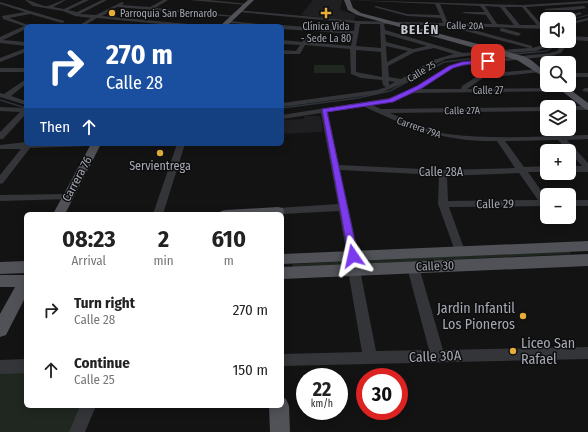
<!DOCTYPE html>
<meta charset="utf-8">
<style>
:root{--surface:#fff;--page:#f2f2f2;--text:#222;--muted:#767676}
body{margin:0;font-family:"Fira Sans Condensed",sans-serif;background:var(--page);color:var(--text);height:100vh;display:flex;flex-direction:column;font-size:15px;white-space:nowrap}
*{box-sizing:border-box;margin:0}
p{font-size:13px;color:var(--muted)}
.icon{flex:none;width:22px;height:22px;fill:none;stroke:currentColor;stroke-width:2;stroke-linecap:round;stroke-linejoin:round}
.map{position:relative;flex:1;overflow:hidden}
.side{position:absolute;left:24px;top:212px;width:260px;height:196px;display:flex;flex-direction:column;background:var(--surface);border-radius:6px;box-shadow:0 2px 10px #0003}
.side>*{flex:none}
.hud{position:absolute;left:24px;top:24px;width:260px;height:122px;border-radius:6px;box-shadow:0 2px 10px #0003;background:#1a4fa0;color:#fff;overflow:hidden}
.fabs{position:absolute;left:540px;top:12px;display:grid;gap:8px}
.fabs a{display:grid;place-items:center;width:36px;height:36px;border-radius:6px;background:var(--surface);box-shadow:0 2px 10px #0003;font-size:20px}
.speed{position:absolute;left:296px;top:368px;display:flex;gap:8px;font-size:20px;font-weight:700;text-align:center}
.speed>*{display:grid;place-content:center;width:52px;height:52px;border-radius:50%;background:var(--surface);box-shadow:0 2px 10px #0003;line-height:1}
.speed small{font-size:10px;font-weight:400}
.speed .limit{border:6px solid #d22;background:#fff;color:#111}
.pin{position:absolute;display:grid;place-items:center;width:34px;height:34px;color:#fff;margin:-17px;border-radius:8px;box-shadow:0 2px 6px #0006}
.me{position:absolute;width:44px;margin:-22px;rotate:349deg;stroke-linejoin:round;filter:drop-shadow(0 0 3px #0008)}
.turn{display:flex;align-items:center;gap:14px;height:84px;padding:0 16px;font-size:18px}
.turn .icon{width:52px;height:52px;stroke-width:2.5}
.turn b{display:block;font-size:28px;line-height:34px}
.then{display:flex;align-items:center;height:38px;padding:0 16px;background:#0003;gap:8px;font-size:15px}
.eta{display:flex;justify-content:space-evenly;align-items:center;height:68px;text-align:center}
.eta b{font-size:24px;font-weight:700;line-height:28px}
ul{padding:0;list-style:none}
li{display:flex;align-items:center;gap:12px;height:60px;padding:0 16px}
li div{flex:1}
li b{display:block;font-size:15px}
li em{font-style:normal}
.map>svg:first-child{display:block}
.built{fill:#1f1f21}
.green{fill:#1f2720}
.lines{fill:none;stroke-linecap:round;stroke-linejoin:round}
.stream-far1{stroke:#2c3339;stroke-width:1}
.stream{stroke:#2c3339;stroke-width:1.5}
.minor{fill:#343539;fill-rule:evenodd}
.major{fill:#505258;fill-rule:evenodd}
.route{fill:#7c3aed;stroke:#51269a}
.poi-dot{fill:#e5ad3a;stroke:#0e0e0f;stroke-width:1.5}
.labels{text-anchor:middle;stroke-width:3;stroke-linejoin:round;paint-order:stroke}
.far-poi-label{font-size:10px;fill:#a5a9b4;stroke:#0e0e0f;text-anchor:start}
.far-street-label{font-size:10px;fill:#a5a9b4;stroke:#0e0e0f}
.poi-label{font-size:12px;fill:#a5a9b4;stroke:#0e0e0f}
.street-label{font-size:12px;fill:#a5a9b4;stroke:#0e0e0f}
.far-district-label{font-size:13px;font-weight:bold;letter-spacing:1px;fill:#c6c8d0;stroke:#0e0e0f}
.near-poi-label{font-size:14px;fill:#a5a9b4;stroke:#0e0e0f;text-anchor:end}
.near-street-label{font-size:14px;fill:#a5a9b4;stroke:#0e0e0f}
</style>
<div class="map">
<svg width="588" height="432" viewBox="0 0 588 432">
<rect width="100%" height="100%" fill="#131314"/>
<path class="built" d="M313,0H342L340,10L356,15L353,21L301,15Z
M304,116H319L321,118L323,130L322,132L282,134V120L304,119Z"/>
<path class="green" d="M314,65H344L346,73H314Z
M569,251L571,254L293,267L292,264Z
M0,373H26V406H80L70,432H0Z"/>
<g class="lines">
<path class="stream-far1" d="M569,20L588,15
M550,49L555,41"/>
<path class="stream" d="M514,54L547,51L551,48
M0,100L26,108
M282,108L358,98L390,91L444,62L503,55"/>
<path class="minor" d="M25,0C33,0 39,6 47,6C54,5 59,0 66,0L53,7L64,9L83,0H89L68,10L77,12L102,0H107L80,14L96,15L122,2L124,3L122,5L150,7L163,0H168L155,8L236,16L234,17L117,7L102,16L199,25L201,26H182L97,18L84,26H78L91,18L75,16L63,11L33,6Z
M189,0H209L249,4L247,5Z
M346,0L523,5L588,1V3L526,7L542,25H547V29L460,26L532,46V48L543,45L547,40L552,41L547,47L536,51L466,56L446,59L429,67L407,80L406,82L378,94L282,107V103L377,90L386,87L383,85L382,80L361,78L351,74L350,49L305,45L300,54H282V50L296,51L300,45L282,44V40L302,42L306,37L309,39L307,42L351,46L353,34L282,29V26H280L282,25L354,31L355,23L239,12L237,10L358,21L443,23L441,18L407,16L374,7L376,6L407,14L440,15L435,4ZM440,4L480,6L485,12H464L462,13L486,15L492,24L448,23ZM485,6L500,7L514,25L497,24ZM505,7H522L537,25H520ZM360,24H380L381,48L356,46ZM384,24L447,26L529,48L463,53L385,30ZM385,34L427,46L413,49L386,42ZM386,46L408,51L387,62ZM434,48L454,54L433,60L401,79L389,77L388,66L415,52ZM356,50L381,52L382,77L356,72ZM389,81L395,82L389,85Z
M0,2L64,21V22L62,23L30,14L9,18L31,26H26V29L3,40L26,42V46L0,43V37L24,26L3,19L2,16L25,12L0,4Z
M584,6L586,8L574,10H546L544,9Z
M580,12L582,14L565,19H558Z
M588,18V20L574,24L569,30L570,22Z
M231,21L269,25L271,26L229,23Z
M502,28L520,33L521,34L518,36L500,31V29Z
M569,36L588,37V41L569,40Z
M569,40L570,41L561,53L552,56L460,66L453,68L421,89H461L462,86L481,74L539,69L541,70V72L483,78L467,89L564,88L567,90L566,91L414,93L393,101L372,105L381,109L547,107H548L547,111L390,113C408,121 427,131 447,134C494,140 542,136 588,135V139L567,140L588,163V172H569V166H582L558,140L505,141L524,167L547,166V172H528L547,199V206L449,207L465,251L464,254H456L455,251L438,204L439,175L340,170L359,256L357,259L353,260L349,259L347,256L339,211L282,214L275,213L273,211L278,208L338,204L321,113L282,119V115L389,98L411,90L449,66L457,63L549,53L557,51L564,41ZM363,106C410,128 444,142 497,141L515,168L443,170L339,165L328,112ZM519,173L538,200L448,201L447,176Z
M26,48V52L0,62V58Z
M0,68H26V72H0Z
M569,73H588V77H569Z
M26,79V84L11,96L26,101V105L0,97V93L4,94Z
M585,88H588V92L583,91L582,90Z
M569,106H588V110H569V107H566Z
M0,107L26,108V114L3,139H0V132L20,112L0,111Z
M26,142V144H92L88,146L30,148L3,183L0,184V175L21,149H0V145Z
M177,144H185L163,214H153Z
M67,194L70,195L72,197L70,199L0,201V195Z
M569,200H588V206H569Z
M413,263L417,264L419,267L443,350L588,347V359L282,366V354L362,352L348,270L350,267L354,266L358,267L360,270L376,351L429,350L407,267L409,264Z
M26,359V373L0,374V360Z
M80,406H96L85,432H69Z"/>
<path class="major" d="M248,0H254L227,26H220Z
M344,0H350L353,8L361,13L523,56L531,60L547,73V79L517,60L357,15L348,10Z
M554,85H564L588,103V110L585,109Z
M91,144H101L65,214H53Z
M278,207L283,208L284,211L283,217L282,214H220L221,211L226,210Z
M588,241V251L282,264V254Z
M588,254V266L282,279V267Z
M26,261V273L0,274V262Z
M0,275H26V296L6,335L0,337V314L15,287H0Z
M282,397L286,399L289,406L290,432H270L269,406H282Z"/>
</g>
<path class="route" d="M488,59H490V62L463,65L453,68L422,88L393,102L327,112L358,256L356,258H349L322,109L389,99L417,86L449,66L462,62Z"/>
<g class="poi-dot">
<circle cx="112" cy="13" r="4"/>
<path d="M324 7h4v4h4v4h-4v4h-4v-4h-4v-4h4z"/>
<circle cx="160" cy="153" r="4"/>
<circle cx="523" cy="316" r="4"/>
<circle cx="513" cy="351" r="4"/>
</g>
<g class="labels">
<g class="far-poi-label">
<text x="120" y="17">Parroquia San Bernardo</text>
<text x="326" y="30" text-anchor="middle">Clínica Vida<tspan x="326" dy="12">- Sede La 80</tspan></text>
</g>
<g class="far-street-label">
<text transform="translate(465 25) rotate(1)" y="4">Calle 20A</text>
<text transform="translate(421 71) rotate(-31)" y="4">Calle 25</text>
<text x="488" y="94">Calle 27</text>
<text transform="translate(462 110) rotate(-1)" y="4">Calle 27A</text>
<text transform="translate(419 127) rotate(19)" y="4">Carrera 79A</text>
</g>
<g class="poi-label">
<text x="160" y="170">Servientrega</text>
</g>
<g class="street-label">
<text x="441" y="176">Calle 28A</text>
<text transform="translate(77 179) rotate(-62)" y="4">Carrera 76</text>
<text transform="translate(495 204) rotate(-1)" y="4">Calle 29</text>
<text transform="translate(435 266) rotate(-2)" y="4">Calle 30</text>
</g>
<g class="far-district-label">
<text x="420" y="34">BELÉN</text>
</g>
<g class="near-poi-label">
<text x="515" y="313">Jardin Infantil<tspan x="515" dy="16">Los Pioneros</tspan></text>
<text x="521" y="348" text-anchor="start">Liceo San<tspan x="521" dy="16">Rafael</tspan></text>
</g>
<g class="near-street-label">
<text transform="translate(435 356) rotate(-2)" y="5">Calle 30A</text>
</g>
</g>
</svg>
<div class="fabs">
<a><svg class="icon" aria-label="sound" viewBox="0 0 24 24"><path d="M4 9h4l5-4v14l-5-4H4zM17 9q2 3 0 6"/></svg></a>
<a><svg class="icon" aria-label="search" viewBox="0 0 24 24"><circle cx="10" cy="10" r="6"/><path d="M15 15l6 6"/></svg></a>
<a><svg class="icon" aria-label="layers" viewBox="0 0 24 24"><path d="M12 4l9 5-9 5-9-5zM3 14l9 5 9-5"/></svg></a>
<a>+</a>
<a>−</a>
</div>
<div class="speed"><div>22<small>km/h</small></div><div class="limit">30</div></div>
<div class="pin" style="left:488px;top:61px;background:#d93025"><svg class="icon" aria-label="arrive" viewBox="0 0 24 24"><path d="M6 21V4h12l-3 4 3 4H6"/></svg></div>
<svg class="me" style="left:353px;top:256px" viewBox="-20 -20 40 40"><path d="M0-17L14 15 0 8-14 15z" fill="#7c3aed" stroke="#fff" stroke-width="4"/></svg>
<div class="hud">
<div class="turn"><svg class="icon" aria-label="right" viewBox="0 0 24 24"><path d="M7 20v-9h11M14 6l5 5-5 5"/></svg><div><b>270 m</b>Calle 28</div></div>
<div class="then">Then<svg class="icon" aria-label="ahead" viewBox="0 0 24 24"><path d="M12 20V5M6 11l6-6 6 6"/></svg></div>
</div>
<section class="side">
<div class="eta">
<div><b>08:23</b><p>Arrival</p></div>
<div><b>2</b><p>min</p></div>
<div><b>610</b><p>m</p></div>
</div>
<ul>
<li><svg class="icon" aria-label="right" viewBox="0 0 24 24"><path d="M7 20v-9h11M14 6l5 5-5 5"/></svg><div><b>Turn right</b><p>Calle 28</p></div><em>270 m</em></li>
<li><svg class="icon" aria-label="ahead" viewBox="0 0 24 24"><path d="M12 20V5M6 11l6-6 6 6"/></svg><div><b>Continue</b><p>Calle 25</p></div><em>150 m</em></li>
</ul>
</section>
</div>
